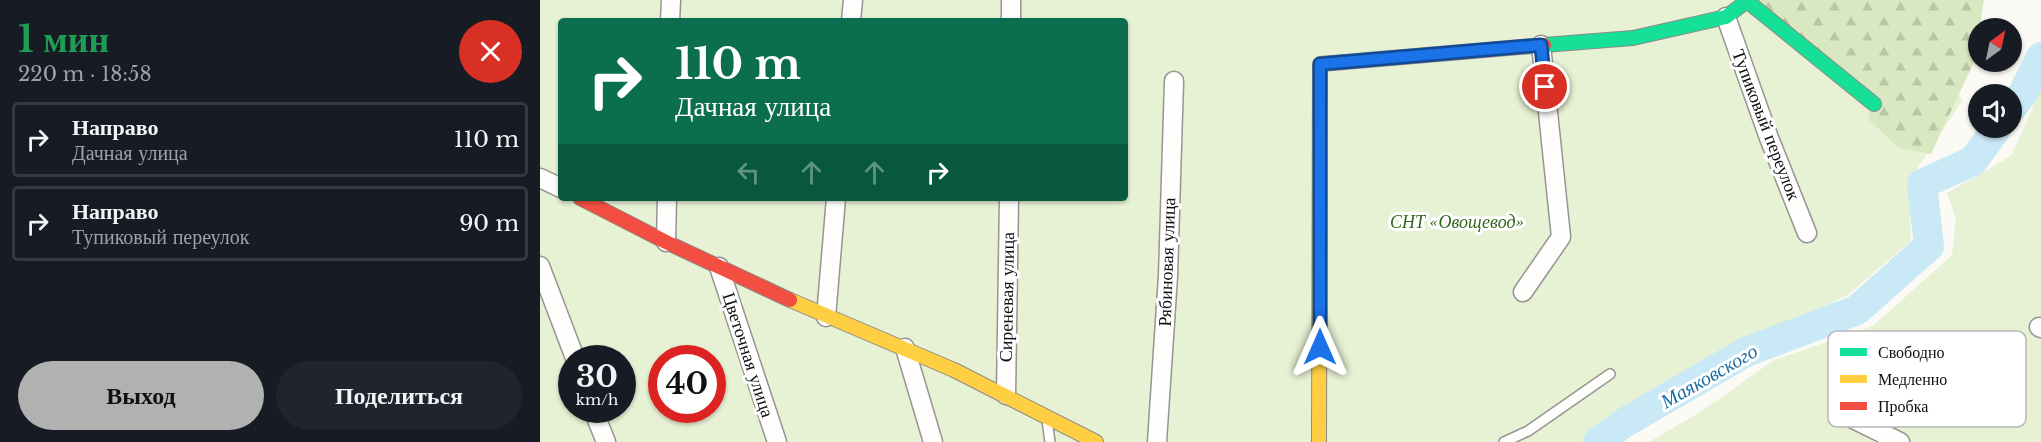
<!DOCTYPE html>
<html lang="ru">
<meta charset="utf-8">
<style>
:root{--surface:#171b24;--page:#20242c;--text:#f1f3f6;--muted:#9ea1a6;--line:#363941;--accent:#b1b1b2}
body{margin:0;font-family:"Libre Baskerville",serif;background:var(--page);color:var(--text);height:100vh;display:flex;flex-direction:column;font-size:22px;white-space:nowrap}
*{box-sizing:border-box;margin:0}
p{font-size:20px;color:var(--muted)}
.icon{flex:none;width:33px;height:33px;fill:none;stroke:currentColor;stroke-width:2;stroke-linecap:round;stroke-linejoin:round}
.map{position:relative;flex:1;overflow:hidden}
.sheet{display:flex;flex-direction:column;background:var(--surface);width:540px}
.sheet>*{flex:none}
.hud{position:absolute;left:18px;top:18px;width:570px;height:183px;border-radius:6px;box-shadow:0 2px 4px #0004;background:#0b6e4f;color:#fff;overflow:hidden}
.needle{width:39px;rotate:33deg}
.buttons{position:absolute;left:1428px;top:18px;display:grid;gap:12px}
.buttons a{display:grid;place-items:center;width:54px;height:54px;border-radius:50%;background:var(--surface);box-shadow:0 2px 4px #0004;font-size:30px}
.speed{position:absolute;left:18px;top:345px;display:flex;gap:12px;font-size:30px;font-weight:700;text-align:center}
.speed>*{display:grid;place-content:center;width:78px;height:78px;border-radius:50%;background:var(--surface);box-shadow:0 2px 4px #0004;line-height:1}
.speed small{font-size:15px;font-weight:400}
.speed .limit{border:9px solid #d22;background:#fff;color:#111}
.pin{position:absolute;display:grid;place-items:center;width:51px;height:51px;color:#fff;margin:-26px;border:3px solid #fff;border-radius:50%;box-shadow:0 2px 6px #0007}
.me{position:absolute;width:66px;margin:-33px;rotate:0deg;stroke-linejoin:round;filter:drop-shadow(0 0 4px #0008)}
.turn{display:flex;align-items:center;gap:21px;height:126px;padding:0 18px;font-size:27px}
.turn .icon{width:78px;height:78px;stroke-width:2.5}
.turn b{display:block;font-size:42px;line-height:51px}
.lanes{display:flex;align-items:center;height:57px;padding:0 18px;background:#0003;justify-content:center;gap:30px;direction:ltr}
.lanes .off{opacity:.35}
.round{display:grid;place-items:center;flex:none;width:63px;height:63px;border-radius:32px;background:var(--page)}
.summary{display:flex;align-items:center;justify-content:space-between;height:102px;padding:0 18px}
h1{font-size:36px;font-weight:700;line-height:45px;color:#1e9e55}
.action{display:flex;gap:12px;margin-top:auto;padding:12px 18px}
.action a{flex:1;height:69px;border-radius:36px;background:var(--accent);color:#111;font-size:24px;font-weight:700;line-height:69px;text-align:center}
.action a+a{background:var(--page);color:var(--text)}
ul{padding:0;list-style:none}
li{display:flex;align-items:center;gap:18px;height:75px;margin:0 12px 9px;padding:0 6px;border:3px solid var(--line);border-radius:6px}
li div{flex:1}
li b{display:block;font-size:22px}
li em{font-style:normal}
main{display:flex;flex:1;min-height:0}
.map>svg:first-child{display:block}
.grass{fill:#e7f1d4;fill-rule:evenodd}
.forest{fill:url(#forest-firs)}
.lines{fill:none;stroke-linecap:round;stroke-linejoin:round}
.river{stroke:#cae9f6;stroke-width:30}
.lane-casing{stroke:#969592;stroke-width:12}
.street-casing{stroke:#969592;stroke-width:21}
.fast-casing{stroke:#8c8b89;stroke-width:16}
.slow-casing{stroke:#8c8b89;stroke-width:16}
.jam-casing{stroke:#8c8b89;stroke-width:16}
.lane{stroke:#fffefd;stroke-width:9}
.street{stroke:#fffefd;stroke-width:18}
.fast{stroke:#16e098;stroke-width:14}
.slow{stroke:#ffcf43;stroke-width:14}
.jam{stroke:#f24e42;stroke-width:14}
.route-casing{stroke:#114b97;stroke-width:15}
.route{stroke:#1a73e8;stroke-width:10}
.labels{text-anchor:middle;stroke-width:6;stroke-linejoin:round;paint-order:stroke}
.street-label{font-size:18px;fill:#0f0f0f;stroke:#fff}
.park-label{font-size:18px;font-style:italic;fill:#32681e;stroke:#fff}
.water-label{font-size:20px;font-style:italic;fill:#176ea2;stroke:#fff}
.key{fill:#fff;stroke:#b7b7b7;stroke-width:1.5}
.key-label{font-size:16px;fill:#0f0f0f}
</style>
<main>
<section class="sheet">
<div class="summary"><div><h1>1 мин</h1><p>220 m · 18:58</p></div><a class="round" style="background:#d93025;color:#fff"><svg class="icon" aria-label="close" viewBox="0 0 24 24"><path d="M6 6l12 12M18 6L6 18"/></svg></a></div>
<ul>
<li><svg class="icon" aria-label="right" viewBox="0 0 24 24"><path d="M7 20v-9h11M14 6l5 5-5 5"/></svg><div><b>Направо</b><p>Дачная улица</p></div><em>110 m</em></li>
<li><svg class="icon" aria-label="right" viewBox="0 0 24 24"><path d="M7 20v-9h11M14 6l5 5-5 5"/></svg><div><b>Направо</b><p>Тупиковый переулок</p></div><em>90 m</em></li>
</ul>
<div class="action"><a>Выход</a><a>Поделиться</a></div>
</section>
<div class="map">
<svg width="1501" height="442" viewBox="0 0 1501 442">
<defs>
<pattern id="forest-firs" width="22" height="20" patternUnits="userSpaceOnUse" patternTransform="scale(1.5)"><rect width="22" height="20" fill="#d8e9c2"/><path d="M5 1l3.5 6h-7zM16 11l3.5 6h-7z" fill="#b8c7a6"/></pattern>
</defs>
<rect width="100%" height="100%" fill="#fcfaf4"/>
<path class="grass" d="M0,0H1355L1390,26L1422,101L1369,181L1371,241L1309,294L1107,396L1057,442H0ZM21,21H585V198H21ZM32,358H82V410H32ZM122,358H172V410H122Z
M1501,89V442H1109L1162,411L1234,360L1333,326L1412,255L1416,219L1407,193L1471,156Z"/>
<path class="forest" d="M1215,0H1444L1435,60L1391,154L1359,148L1328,119L1333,94Z"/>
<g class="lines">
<path class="river" d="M1472,108L1483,93L1501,57
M1058,442L1084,423L1206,352L1317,310L1389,246L1382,184L1433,161L1457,128"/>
<g class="lane-casing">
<path id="lane" d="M507,420L510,442
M964,442L988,431L1070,374"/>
</g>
<g class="street-casing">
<path id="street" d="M1186,17L1229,138L1267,233
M130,21L131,0
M311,21L313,0
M471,21V0
M0,178L21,188
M126,242L127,198
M0,266L35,358
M179,267L237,442
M983,292L1021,237L1001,45
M286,317L296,198
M1499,327L1501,328
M365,348L393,442
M466,395L469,198
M53,410L66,442
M1301,413L1360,442
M617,442L628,276L634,81"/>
</g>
<g class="fast-casing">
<path id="fast" d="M1004,45L1093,38L1186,17L1207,1L1334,104"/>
</g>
<g class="slow-casing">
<path id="slow" d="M250,300L414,370L556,442
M779,442L780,64L793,63"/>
</g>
<g class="jam-casing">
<path id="jam" d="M793,63L1004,45
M40,198L126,242L250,300"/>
</g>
<use href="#lane" class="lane"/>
<use href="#street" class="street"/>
<use href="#fast" class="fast"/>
<use href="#slow" class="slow"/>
<use href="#jam" class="jam"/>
</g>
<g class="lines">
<g class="route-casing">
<path id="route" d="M780,347V64L1001,45L1005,87"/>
</g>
<use href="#route" class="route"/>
</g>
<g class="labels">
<g class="street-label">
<text transform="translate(1226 125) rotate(69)" y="6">Тупиковый переулок</text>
<text transform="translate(627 262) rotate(-88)" y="6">Рябиновая улица</text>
<text transform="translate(467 297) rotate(-89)" y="6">Сиреневая улица</text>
<text transform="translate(208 355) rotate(72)" y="6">Цветочная улица</text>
</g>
<g class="park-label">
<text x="917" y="228">СНТ «Овощевод»</text>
</g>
<g class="water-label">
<text transform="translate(1169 376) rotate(-30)" y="7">Маяковского</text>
</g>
</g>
<rect x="1288" y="331" width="198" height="96" rx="9" class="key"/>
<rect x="1300" y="348" width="27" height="8" fill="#16e098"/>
<rect x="1300" y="375" width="27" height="8" fill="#ffcf43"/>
<rect x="1300" y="402" width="27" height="8" fill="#f24e42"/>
<g class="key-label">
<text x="1338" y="358">Свободно</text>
<text x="1338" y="385">Медленно</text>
<text x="1338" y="412">Пробка</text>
</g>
</svg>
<div class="buttons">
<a><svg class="needle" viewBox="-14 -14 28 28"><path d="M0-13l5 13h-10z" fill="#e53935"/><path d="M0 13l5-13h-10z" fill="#9ea1a6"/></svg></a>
<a><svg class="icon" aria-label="sound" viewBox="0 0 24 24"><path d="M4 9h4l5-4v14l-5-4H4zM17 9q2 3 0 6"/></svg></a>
</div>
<div class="speed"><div>30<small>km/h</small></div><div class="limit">40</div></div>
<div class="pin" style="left:1005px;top:87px;background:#d93025"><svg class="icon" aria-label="arrive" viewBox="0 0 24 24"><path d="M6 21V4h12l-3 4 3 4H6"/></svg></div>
<svg class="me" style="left:780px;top:347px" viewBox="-20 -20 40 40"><path d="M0-17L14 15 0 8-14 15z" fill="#1a73e8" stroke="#fff" stroke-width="4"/></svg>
<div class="hud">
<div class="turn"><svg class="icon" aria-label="right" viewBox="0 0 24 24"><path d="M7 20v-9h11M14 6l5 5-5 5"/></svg><div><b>110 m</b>Дачная улица</div></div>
<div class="lanes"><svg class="icon off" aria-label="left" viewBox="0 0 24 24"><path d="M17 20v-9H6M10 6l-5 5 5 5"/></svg><svg class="icon off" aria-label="ahead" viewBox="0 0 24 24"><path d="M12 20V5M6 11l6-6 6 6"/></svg><svg class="icon off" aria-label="ahead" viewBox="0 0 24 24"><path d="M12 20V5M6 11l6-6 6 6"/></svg><svg class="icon" aria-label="right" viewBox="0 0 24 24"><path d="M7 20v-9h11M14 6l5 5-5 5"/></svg></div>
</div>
</div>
</main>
